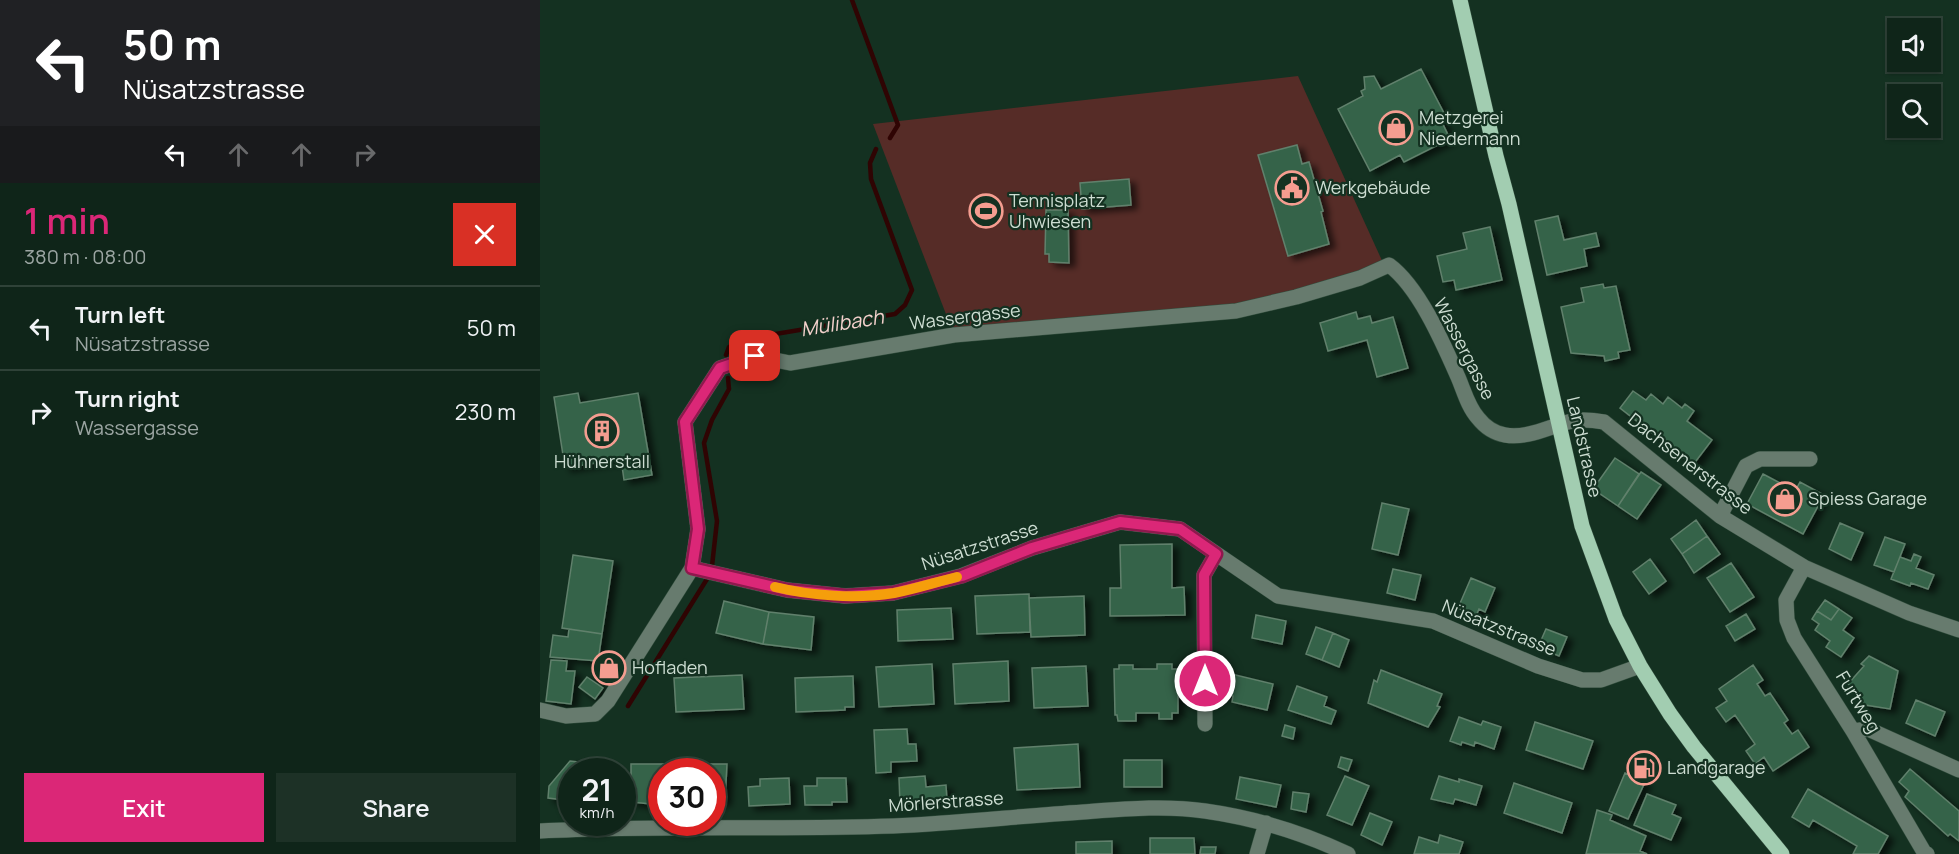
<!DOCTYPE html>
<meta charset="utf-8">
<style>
:root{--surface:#0f2519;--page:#1d3126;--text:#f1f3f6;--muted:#9ba5a2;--line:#2f4238;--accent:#db2777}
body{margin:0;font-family:Manrope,sans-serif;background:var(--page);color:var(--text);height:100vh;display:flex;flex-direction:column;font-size:22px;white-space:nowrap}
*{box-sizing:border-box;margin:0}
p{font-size:20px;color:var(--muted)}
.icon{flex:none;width:33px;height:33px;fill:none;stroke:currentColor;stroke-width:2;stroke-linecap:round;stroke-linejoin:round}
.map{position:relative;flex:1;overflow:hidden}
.drawer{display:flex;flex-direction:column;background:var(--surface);width:540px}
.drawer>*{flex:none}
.banner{background:#202124;color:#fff;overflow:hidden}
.controls{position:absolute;left:1347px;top:18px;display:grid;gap:12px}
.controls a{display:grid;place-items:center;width:54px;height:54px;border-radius:0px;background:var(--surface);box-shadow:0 2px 4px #0004,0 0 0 2px var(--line);font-size:30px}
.speed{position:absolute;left:18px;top:758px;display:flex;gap:12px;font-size:30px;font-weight:700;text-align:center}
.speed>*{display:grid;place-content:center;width:78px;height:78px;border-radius:50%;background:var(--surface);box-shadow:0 2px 4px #0004,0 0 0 2px var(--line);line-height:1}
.speed small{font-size:15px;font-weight:400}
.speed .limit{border:9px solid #d22;background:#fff;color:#111}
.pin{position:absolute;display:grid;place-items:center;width:51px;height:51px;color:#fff;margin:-26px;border-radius:12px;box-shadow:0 3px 9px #0006}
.me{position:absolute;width:66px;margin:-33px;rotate:0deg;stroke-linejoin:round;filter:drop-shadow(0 0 4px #0008)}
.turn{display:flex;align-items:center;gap:21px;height:126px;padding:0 24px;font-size:27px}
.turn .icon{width:78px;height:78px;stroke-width:2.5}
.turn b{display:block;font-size:42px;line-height:51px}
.lanes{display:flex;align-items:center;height:57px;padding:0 24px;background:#0003;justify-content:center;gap:30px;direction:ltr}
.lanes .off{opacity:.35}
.round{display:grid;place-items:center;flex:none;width:63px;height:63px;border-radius:0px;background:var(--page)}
.headline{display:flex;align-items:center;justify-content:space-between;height:102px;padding:0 24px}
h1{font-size:36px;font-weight:600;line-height:45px;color:var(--accent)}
.button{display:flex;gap:12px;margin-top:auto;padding:12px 24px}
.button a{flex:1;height:69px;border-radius:0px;background:var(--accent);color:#fff;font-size:24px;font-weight:600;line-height:69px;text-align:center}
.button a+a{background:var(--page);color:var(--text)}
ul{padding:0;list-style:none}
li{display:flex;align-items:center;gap:18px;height:84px;padding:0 24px;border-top:2px solid var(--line)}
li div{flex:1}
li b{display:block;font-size:22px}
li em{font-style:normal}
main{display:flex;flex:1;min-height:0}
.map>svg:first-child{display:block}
.green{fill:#562c27}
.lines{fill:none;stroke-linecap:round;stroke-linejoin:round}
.stream{stroke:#2f0403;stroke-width:4.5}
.building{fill:#346448;stroke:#61806c;stroke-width:1.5;filter:url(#shadow)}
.minor-casing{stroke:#324d3d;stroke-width:16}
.major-casing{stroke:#324d3d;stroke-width:16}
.minor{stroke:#677b6e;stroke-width:15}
.major{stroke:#a2cdb1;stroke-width:15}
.route-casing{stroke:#8e194d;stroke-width:15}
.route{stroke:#db2777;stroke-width:10}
.slow{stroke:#f59e0b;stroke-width:10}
.labels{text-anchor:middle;stroke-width:4.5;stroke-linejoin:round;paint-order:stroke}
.poi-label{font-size:18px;fill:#cdddd2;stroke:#143121;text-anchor:start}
.street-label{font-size:18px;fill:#cdddd2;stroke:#143121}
.water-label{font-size:20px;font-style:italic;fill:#f4d1cc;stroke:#143121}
</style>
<main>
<section class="drawer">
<div class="banner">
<div class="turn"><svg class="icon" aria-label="left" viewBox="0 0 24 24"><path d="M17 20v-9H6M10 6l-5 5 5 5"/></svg><div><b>50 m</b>Nüsatzstrasse</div></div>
<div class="lanes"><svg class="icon" aria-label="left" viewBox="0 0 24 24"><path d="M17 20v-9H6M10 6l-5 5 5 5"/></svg><svg class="icon off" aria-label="ahead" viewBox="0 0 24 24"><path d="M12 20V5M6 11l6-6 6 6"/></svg><svg class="icon off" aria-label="ahead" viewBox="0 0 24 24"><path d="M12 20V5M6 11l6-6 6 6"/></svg><svg class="icon off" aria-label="right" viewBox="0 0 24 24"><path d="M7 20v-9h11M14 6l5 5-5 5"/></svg></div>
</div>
<div class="headline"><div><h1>1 min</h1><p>380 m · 08:00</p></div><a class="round" style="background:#d93025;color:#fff"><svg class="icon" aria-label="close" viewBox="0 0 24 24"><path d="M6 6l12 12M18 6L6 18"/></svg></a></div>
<ul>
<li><svg class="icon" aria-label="left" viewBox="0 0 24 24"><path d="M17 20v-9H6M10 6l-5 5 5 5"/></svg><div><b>Turn left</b><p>Nüsatzstrasse</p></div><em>50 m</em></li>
<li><svg class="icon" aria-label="right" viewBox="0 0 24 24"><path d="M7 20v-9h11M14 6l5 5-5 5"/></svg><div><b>Turn right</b><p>Wassergasse</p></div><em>230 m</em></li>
</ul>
<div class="button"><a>Exit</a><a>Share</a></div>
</section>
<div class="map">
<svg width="1419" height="854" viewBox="0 0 1419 854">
<defs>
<filter id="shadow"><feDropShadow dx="6" dy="4" stdDeviation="3" flood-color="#0009"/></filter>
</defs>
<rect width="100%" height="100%" fill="#143121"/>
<path class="green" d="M758,76L844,265L756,297L414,335L333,124Z"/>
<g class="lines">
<path class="stream" d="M312,0L358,125L350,138
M186,355L189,347L199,340L355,314L365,305L372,290L331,179L330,163L336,149
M172,566L177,521L164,443L172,420L189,389L188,378
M88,706L167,579"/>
</g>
<path class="building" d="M881,69L905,115L900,118L910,139L864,162L860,155L830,171L798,109L823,96L821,91L825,89L824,77L834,76L841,89Z
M757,145L762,164L769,162L783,211L781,212L789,244L748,256L718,155Z
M589,179L591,205L542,209L540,183Z
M506,210H528L529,263L509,262V254H505Z
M1018,216L1024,240L1056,233L1059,246L1044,249L1047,266L1007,275L995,221Z
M950,227L962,280L916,290L914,280L903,282L897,256L927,249L923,233Z
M1063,284L1064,288L1076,286L1090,350L1078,352L1079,358L1065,361L1064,356L1031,353L1021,307L1044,302L1041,288Z
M816,312L818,319L830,316L832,323L853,317L868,368L837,377L827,340L788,351L780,323Z
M1093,391L1106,400L1111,394L1123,404L1128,397L1142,408L1145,404L1154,411L1147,421L1172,440L1153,465L1080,408Z
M38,393L40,403L98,393L112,475L84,480L81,459L25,468L14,397Z
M1075,458L1099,474L1078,506L1053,489Z
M1101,472L1121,485L1097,519L1078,506Z
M1223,474L1255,491L1260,482L1284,495L1263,534L1207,504Z
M842,503L869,509L858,555L832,549Z
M1156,520L1167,536L1142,554L1131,539Z
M1300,523L1323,533L1311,560L1289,549Z
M1167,536L1180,554L1154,573L1142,554Z
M1345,537L1365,544L1354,572L1334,565Z
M632,544V588L644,587L645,615L570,616V588H581L580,545Z
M1374,554L1381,557L1376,568L1394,575L1388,589L1371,583L1370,586L1351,579L1360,557L1371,561Z
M33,555L73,561L62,634L22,628Z
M1110,559L1126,581L1109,594L1093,572Z
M1191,563L1214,597L1190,612L1167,578Z
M853,569L881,575L875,600L847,593Z
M931,578L955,588L945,612L939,609L936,616L918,608Z
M489,594L490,632L437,634L435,596Z
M544,596L545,635L491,637L489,598Z
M1285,600L1299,609L1291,620L1277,611Z
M184,601L229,612L223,644L176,633Z
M411,608L413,639L358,641L357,610Z
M1299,609L1312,618L1303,630L1314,638L1301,657L1286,647L1290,641L1275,630L1279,624L1272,619L1277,611L1291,620Z
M229,612L274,617L271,650L223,644Z
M1206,614L1215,629L1195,641L1186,626Z
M716,615L746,621L742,644L712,638Z
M776,627L793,633L782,660L766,654Z
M29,629L62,634L58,661L10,657L13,635L28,637Z
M1006,629L1027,637L1019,656L998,647Z
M793,633L809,640L799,667L782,660Z
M1329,656L1358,671L1350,709L1325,705L1319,699L1321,696L1308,684L1324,666L1321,664Z
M11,660L27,661L26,671H35L31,704L6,701Z
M69,660L76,664L69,677L61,672Z
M468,661L469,701L415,704L413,664Z
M392,664L394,704L339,707L336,667Z
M617,664H632V669H638V713H632V719H619V713H596V721H578L577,715H575L574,669H579V665H593V669H617Z
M1213,665L1223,680L1217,684L1225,696L1230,693L1248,720L1244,723L1252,734L1258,730L1269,747L1233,771L1224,757L1215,764L1206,751L1215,744L1195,715L1186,722L1176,708L1187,701L1179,689Z
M546,666L548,706L494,708L492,668Z
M841,670L902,694L897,706L900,707L888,727L828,703L834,680L837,682Z
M683,672L733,684L727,710L692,702L693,696L678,693Z
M202,675L204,709L136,712L134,678Z
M313,676L314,707H305V710L256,712L255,678Z
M47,677L63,688L55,699L39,687Z
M757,686L787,697L784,706L796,711L791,724L748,710Z
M1376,700L1405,712L1395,736L1366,723Z
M919,717L941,725L943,721L961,727L954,749L935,742L934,746L922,742L921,745L910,741Z
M995,722L1053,741L1043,769L986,750Z
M745,725L755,728L753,739L742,736Z
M367,729L368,744H376L377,761L351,762V772L336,773L334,730Z
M538,744L540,787L477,790L474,748Z
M801,757L812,760L808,771L798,767Z
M584,760H622V787H584Z
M30,761L63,765L62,771H32V801L8,798L9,786Z
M91,764H187L185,801L172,803V771H122V805L91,802Z
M1370,769L1419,811V841L1410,834L1408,836L1365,797L1369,791L1359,782Z
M1085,773L1105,782L1088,819L1069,811Z
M385,776L386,787L406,785L407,801L360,804L359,778Z
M805,776L829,786L812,825L787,815Z
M899,776L919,782V779L942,786L936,805L915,799L913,804L891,799Z
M700,777L741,785L736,807L696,799Z
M249,778L250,804L209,806L208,787L220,786V779Z
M277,778H306L307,802H292V805H265L264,786H277Z
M974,783L1032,803L1022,833L964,813Z
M1268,789L1348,836L1338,854H1313L1317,846L1273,820L1269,827L1252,817Z
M753,792L769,794L766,812L751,809Z
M1107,794L1136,805L1132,814L1141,818L1131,840L1094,825Z
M1057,810L1072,815L1070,820L1106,836L1100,851L1107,854H1046Z
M830,813L852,822L842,845L821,835Z
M900,835L923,842L919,854H874L879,837L898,843Z
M610,838H654L655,854H610Z
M572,841V854H536V842Z
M661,847H676L675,854H660Z"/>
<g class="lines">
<g class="minor-casing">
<path id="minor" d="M1180,516L1206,466L1220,459H1270
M1264,567L1246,600L1247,620L1254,638L1313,731L1384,852L1387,854
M152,568L247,590L305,596L353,593L421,576L492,548L580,522L640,529L738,596L893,621L998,666L1042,680H1061L1100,666
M0,710L26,716L55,714L68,701L152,568L158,529L145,422L180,368L215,356L250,363L414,335L696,311L756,297L820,278L849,265C879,287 903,343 918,377C924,391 928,407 938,418C945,427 954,433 965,435C988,439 1010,426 1032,421C1042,419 1053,420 1064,422L1180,516L1264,567L1369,613L1419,630
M665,724L664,575L676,554
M1313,731L1328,729L1419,770
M0,831C118,825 236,830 353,826C417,823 480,816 543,812C583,809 625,805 665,811C715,818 763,833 808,854
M717,854L726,823"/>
</g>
<g class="major-casing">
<path id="major" d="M920,0L956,156L969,204L1042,526L1076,619L1100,666L1130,714L1154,747L1242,854"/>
</g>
<use href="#minor" class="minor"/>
<use href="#major" class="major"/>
</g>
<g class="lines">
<g class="route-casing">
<path id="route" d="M215,356L180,368L145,422L158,529L152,568L247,590L306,596L353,593L422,576L492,548L580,522L640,529L676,554L664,575L665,681"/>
</g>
<use href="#route" class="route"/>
<path class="slow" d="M235,587C272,596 316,599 354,593C375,589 396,582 417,577"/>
</g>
<defs>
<g id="shop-ring" transform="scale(1.725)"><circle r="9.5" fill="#143121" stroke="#f59d90" stroke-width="1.5"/><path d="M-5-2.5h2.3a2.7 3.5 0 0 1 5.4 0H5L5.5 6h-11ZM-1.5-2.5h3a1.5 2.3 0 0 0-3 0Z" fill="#f59d90"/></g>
<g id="civic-ring" transform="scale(1.725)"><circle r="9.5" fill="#143121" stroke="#f59d90" stroke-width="1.5"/><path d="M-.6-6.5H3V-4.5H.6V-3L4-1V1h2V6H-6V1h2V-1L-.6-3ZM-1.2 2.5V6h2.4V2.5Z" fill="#f59d90"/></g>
<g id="stadium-ring" transform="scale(1.725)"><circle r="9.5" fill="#143121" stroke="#f59d90" stroke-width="1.5"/><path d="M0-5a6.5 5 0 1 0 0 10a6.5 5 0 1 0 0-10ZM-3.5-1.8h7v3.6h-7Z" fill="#f59d90"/></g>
<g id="building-ring" transform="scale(1.725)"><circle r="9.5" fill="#143121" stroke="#f59d90" stroke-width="1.5"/><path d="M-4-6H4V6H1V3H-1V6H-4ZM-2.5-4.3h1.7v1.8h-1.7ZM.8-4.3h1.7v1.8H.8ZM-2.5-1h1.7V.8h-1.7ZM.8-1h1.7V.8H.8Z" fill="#f59d90"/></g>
<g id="fuel-ring" transform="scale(1.725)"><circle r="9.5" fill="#143121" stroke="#f59d90" stroke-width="1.5"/><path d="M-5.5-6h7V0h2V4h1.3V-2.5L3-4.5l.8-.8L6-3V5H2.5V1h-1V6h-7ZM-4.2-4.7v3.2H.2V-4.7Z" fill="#f59d90"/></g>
</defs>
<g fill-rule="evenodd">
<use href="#shop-ring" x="856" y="128"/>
<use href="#civic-ring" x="752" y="188"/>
<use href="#stadium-ring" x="446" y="211"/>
<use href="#building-ring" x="62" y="431"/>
<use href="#shop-ring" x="1245" y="499"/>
<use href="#shop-ring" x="69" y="668"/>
<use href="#fuel-ring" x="1104" y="768"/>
</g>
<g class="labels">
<g class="poi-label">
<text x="879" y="124">Metzgerei<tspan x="879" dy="21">Niedermann</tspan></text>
<text x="775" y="194">Werkgebäude</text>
<text x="469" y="207">Tennisplatz<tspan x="469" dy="21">Uhwiesen</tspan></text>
<text x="62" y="468" text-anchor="middle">Hühnerstall</text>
<text x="1268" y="505">Spiess Garage</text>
<text x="92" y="674">Hofladen</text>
<text x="1127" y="774">Landgarage</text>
</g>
<g class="street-label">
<text transform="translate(425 317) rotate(-7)" y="6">Wassergasse</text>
<text transform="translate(924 349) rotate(63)" y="6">Wassergasse</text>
<text transform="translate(1044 447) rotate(77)" y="6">Landstrasse</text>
<text transform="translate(1150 464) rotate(38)" y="6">Dachsenerstrasse</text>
<text transform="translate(440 546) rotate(-18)" y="6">Nüsatzstrasse</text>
<text transform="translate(959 628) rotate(22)" y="6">Nüsatzstrasse</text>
<text transform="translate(1318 702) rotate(59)" y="6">Furtweg</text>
<text transform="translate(406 802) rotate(-4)" y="6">Mörlerstrasse</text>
</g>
<g class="water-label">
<text transform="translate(302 323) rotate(-9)" y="7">Mülibach</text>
</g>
</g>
</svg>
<div class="controls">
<a><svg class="icon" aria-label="sound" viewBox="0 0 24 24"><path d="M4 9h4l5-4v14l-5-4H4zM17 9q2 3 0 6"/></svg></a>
<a><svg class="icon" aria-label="search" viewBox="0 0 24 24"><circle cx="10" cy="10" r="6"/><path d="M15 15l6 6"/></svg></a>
</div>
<div class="speed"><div>21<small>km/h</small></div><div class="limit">30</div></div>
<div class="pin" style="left:215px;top:356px;background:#d93025"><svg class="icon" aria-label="arrive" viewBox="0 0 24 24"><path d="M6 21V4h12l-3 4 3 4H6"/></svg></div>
<svg class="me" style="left:665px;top:681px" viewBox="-20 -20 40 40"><circle r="17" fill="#db2777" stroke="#fff" stroke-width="3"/><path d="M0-11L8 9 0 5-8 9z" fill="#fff"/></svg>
</div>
</main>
